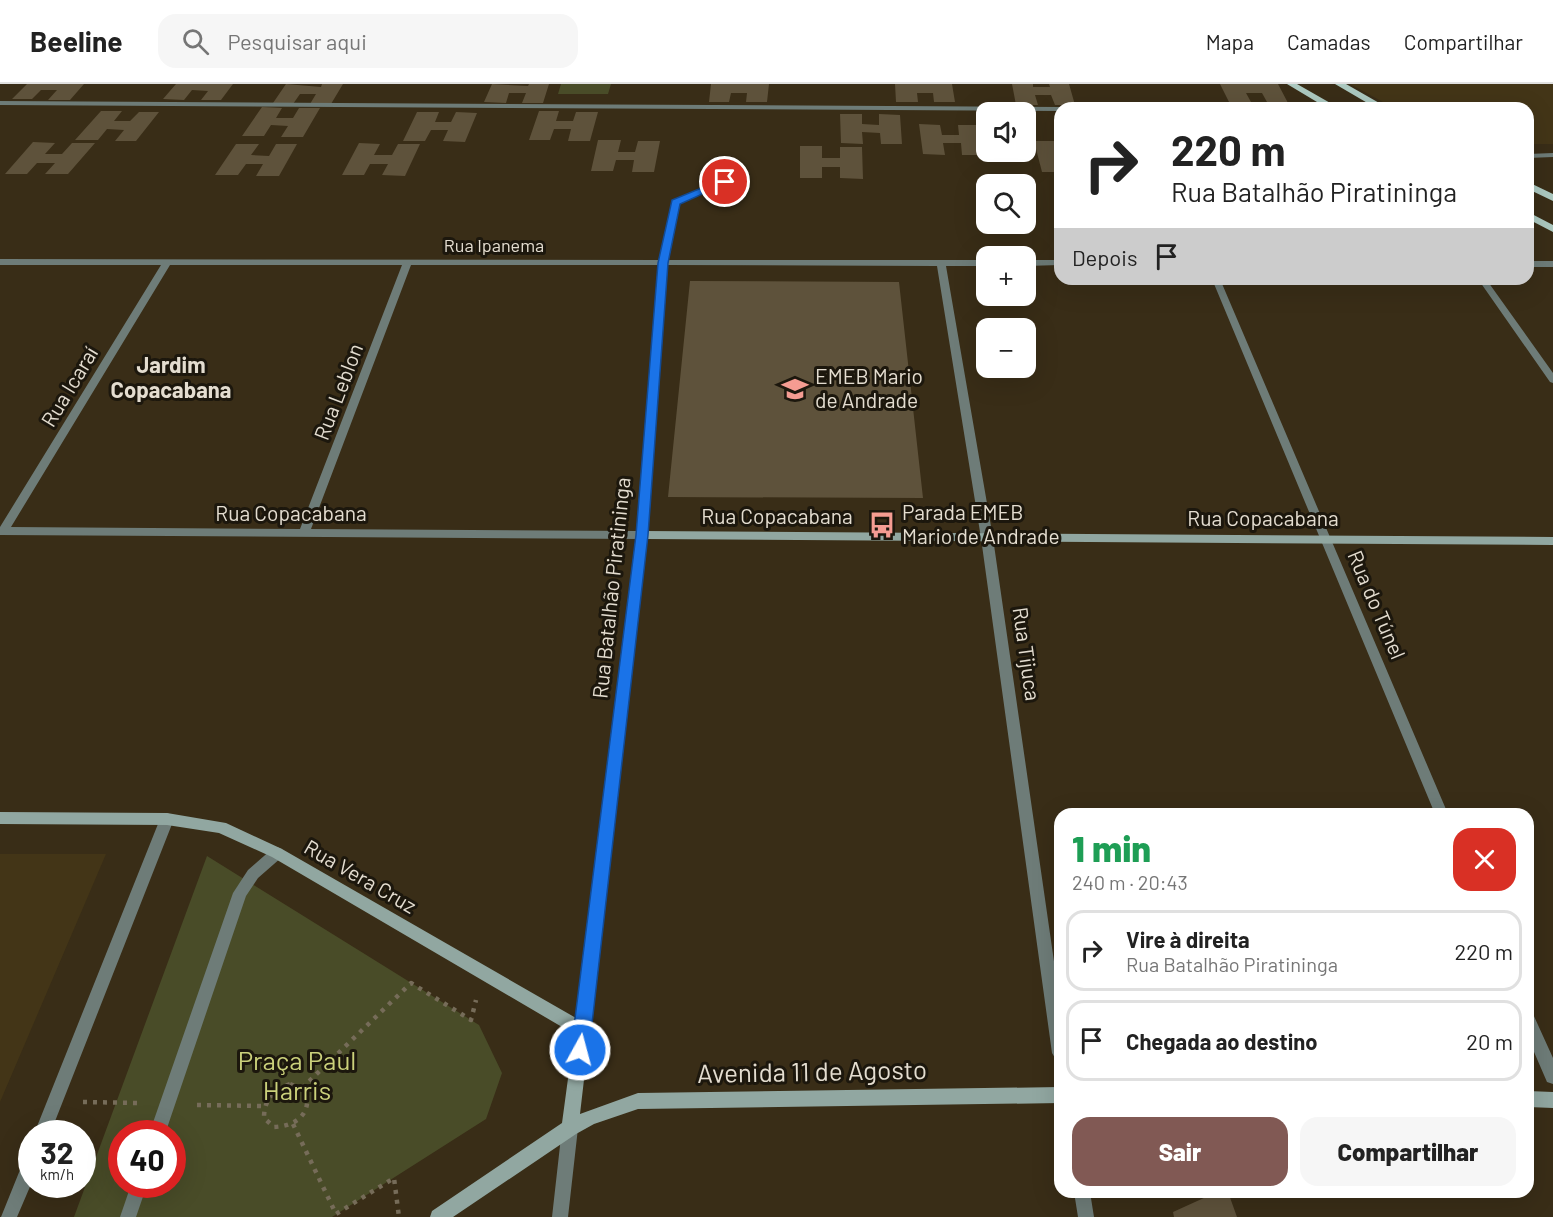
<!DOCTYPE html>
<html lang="pt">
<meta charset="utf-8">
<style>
:root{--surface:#fff;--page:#f6f6f6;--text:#222;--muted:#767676;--line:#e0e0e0;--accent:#815954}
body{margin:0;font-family:Barlow,sans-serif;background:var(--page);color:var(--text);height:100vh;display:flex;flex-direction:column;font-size:22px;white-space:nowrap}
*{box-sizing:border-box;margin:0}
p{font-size:20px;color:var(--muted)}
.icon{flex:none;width:33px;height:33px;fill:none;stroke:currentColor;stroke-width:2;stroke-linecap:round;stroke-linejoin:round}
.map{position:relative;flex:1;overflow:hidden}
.sheet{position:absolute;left:1054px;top:724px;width:480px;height:390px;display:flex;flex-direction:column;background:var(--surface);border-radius:18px;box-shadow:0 6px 24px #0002}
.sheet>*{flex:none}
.hud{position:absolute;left:1054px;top:18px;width:480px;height:183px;border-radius:18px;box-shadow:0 6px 24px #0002;background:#fff;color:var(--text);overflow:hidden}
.tools{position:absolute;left:976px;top:18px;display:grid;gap:12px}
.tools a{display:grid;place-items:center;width:60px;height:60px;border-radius:12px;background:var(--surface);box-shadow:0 6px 24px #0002;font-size:30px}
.speed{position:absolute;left:18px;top:1036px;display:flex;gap:12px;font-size:30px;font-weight:700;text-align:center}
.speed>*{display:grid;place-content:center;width:78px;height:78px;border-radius:50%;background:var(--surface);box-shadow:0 6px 24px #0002;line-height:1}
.speed small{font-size:15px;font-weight:400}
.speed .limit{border:9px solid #d22;background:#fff;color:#111}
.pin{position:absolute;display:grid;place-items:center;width:51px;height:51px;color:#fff;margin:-26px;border:3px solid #fff;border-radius:50%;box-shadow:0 2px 6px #0007}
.me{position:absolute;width:66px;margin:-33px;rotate:7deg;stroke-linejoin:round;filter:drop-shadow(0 0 4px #0008)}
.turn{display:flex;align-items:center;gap:21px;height:126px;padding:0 18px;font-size:27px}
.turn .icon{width:78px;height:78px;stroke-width:2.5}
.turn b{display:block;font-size:42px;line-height:51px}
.then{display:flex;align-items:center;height:57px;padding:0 18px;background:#0003;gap:12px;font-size:22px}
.round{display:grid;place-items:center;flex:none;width:63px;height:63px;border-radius:18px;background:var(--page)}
.head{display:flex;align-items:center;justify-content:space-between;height:102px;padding:0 18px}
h1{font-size:36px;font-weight:800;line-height:45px;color:#1e9e55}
.action{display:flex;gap:12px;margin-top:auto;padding:12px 18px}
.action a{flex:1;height:69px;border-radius:18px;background:var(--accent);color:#fff;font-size:24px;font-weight:800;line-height:69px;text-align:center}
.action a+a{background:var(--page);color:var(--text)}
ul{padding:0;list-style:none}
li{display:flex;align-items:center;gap:18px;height:81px;margin:0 12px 9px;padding:0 6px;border:3px solid var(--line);border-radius:18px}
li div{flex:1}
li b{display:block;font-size:22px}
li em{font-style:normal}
header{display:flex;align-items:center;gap:36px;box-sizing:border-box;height:84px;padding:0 30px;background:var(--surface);border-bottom:2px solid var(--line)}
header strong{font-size:28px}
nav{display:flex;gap:33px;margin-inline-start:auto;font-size:21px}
.search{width:420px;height:54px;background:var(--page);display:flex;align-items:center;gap:15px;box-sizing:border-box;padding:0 21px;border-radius:18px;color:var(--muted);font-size:22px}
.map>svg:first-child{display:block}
.built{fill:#433517}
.green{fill:#494c28;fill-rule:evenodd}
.building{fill:#5e523b}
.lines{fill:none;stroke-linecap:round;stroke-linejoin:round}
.path{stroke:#766c59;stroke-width:4.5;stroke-dasharray:4 6;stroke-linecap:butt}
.street{fill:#6e7c78;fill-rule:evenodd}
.secondary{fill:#91a7a1;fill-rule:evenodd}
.primary{fill:#acc9c0;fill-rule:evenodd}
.route{fill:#1a73e8;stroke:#114b97;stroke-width:1.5}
.labels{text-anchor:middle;stroke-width:6;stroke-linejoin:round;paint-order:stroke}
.far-street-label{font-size:18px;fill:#e4ddd0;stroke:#1c170d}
.poi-label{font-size:21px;fill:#e4ddd0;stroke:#1c170d;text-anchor:start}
.street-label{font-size:21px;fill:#e4ddd0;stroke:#1c170d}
.neighbourhood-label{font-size:22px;font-weight:bold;fill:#e4ddd0;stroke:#1c170d}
.near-park-label{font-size:26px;fill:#cbd17b;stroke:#1c170d}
.near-street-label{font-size:26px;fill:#e4ddd0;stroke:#1c170d}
</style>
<header>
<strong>Beeline</strong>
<div class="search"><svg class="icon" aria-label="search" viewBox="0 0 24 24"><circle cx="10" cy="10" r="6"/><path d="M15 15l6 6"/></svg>Pesquisar aqui</div>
<nav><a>Mapa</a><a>Camadas</a><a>Compartilhar</a></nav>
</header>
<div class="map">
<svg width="1553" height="1133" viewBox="0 0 1553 1133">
<rect width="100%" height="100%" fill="#392d17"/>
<path class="built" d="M1350,0H1553V60H1529L1528,24H1394Z
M0,770H106L0,1018Z"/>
<path class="green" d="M561,0H611L608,10H558Z
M207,772L479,941L502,989L486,1035L332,1133H74ZM122,1050H172V1101H122Z"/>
<path class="building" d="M27,0H84L70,16H48L57,6H41L32,15H12Z
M176,0H233L221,16H201L208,7L192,6L184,16L163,15Z
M286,0L321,3L322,0H343L331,20H310L316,10H300L293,20L273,19Z
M492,0L528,2L529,0H549L543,19H522L526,9H509L506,19L484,18Z
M711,0H769L767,18H746L747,9H731L729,18H709Z
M895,0H952L955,18H934L933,9H917L918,18H896Z
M1012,0H1033V3H1050L1049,0H1069L1075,21H1055L1051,11H1035L1038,21H1016Z
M1220,0H1278L1288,19L1267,18L1262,9H1246L1251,18H1229Z
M262,23L282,24L276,34H293L299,24H320L303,53H281L288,42L271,41L264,52H242Z
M101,27H122L114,37H130L139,28H159L136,57H115L124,46L107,45L98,56H75Z
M539,27H559L556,37H573L576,28H598L590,57H568L571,45H554L550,56H529Z
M417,28H439L435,38H451L456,28L477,29L465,58L443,57L448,46H431L425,57H403Z
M840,30H862V40L879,41V30L900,31L902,60H881L880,49L862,48L863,60L841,59Z
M919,40L940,41L942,51H959L958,41H980L985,71H962L961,59H943L945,71L923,70Z
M598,56H621L618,68H635L638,57H660L654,88H632L634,76H616L613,87H591Z
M1034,57H1057L1060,68V88H1042Z
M33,58L55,59L45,70H62L72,59H95L68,90H45L55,79H37L27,90H5Z
M359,59L380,60L374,71H392L398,60H420L405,92L382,91L388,80H370L364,91H342Z
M236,60H259L251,71L269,72L276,60H297L279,92H256L263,80H246L238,91H215Z
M800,62H822V74H840V63H862L863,95L840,94V83H822V94H800Z
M690,197L899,198L923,414L668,413Z
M1217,1108H1228L1237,1133H1174L1173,1128Z"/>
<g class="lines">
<path class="path" d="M290,1000L306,1007C312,1031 295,1042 274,1043L264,1034C264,1016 273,1006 290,1000Z
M302,1004L411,899L471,936L476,916
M83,1018L138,1019
M197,1021L264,1022
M293,1040L336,1130L394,1094L399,1133"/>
<path class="street" d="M0,17L1060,23L1063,24H1060V27L0,21Z
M1553,69V73L1528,74V70Z
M725,96H728V100L679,119L668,176H987V182H946L993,454L1060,919V977L1055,974L1052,969L981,454L937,182L667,181L647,451L642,455L0,451V443L161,181H0V175L659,176L672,116ZM170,181H402L300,445L11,443ZM411,181H659L637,447L311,445Z
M1026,176H1060V181L1026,182Z
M1528,177H1553V183H1528Z
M1212,195H1220L1448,730H1435Z
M1478,195H1486L1553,289V299L1550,298Z
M167,729L172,731L174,735L50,1050H34L160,735L162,731Z
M277,763L282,765L284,769L282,773L258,794L246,812L165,1050H149L233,809L248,786L272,765Z
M1528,928L1533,930L1553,974V1000L1547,998L1528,954Z
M570,1036L576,1038L578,1044L568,1133H552L562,1044L564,1038Z
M32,1069V1098L17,1133H1L26,1071Z
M131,1101H147L136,1133H120Z
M1074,1108H1090L1094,1133H1078Z"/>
<path class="secondary" d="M642,447L1553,453V461L647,455L580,1030L638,1009L1060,1003V1019L638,1025L594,1040L576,1050L453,1133H430L432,1127L562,1039L574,950L272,773L219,749L167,741L0,740V728L167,729L226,739L282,765L576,934L637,451Z
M1528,1007L1553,1008V1024L1528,1023Z"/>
<path class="primary" d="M1287,0H1297L1339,24H1327Z
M1335,0H1346L1388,24H1376Z
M1528,98L1553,110V117L1528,105Z
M1528,128L1553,141V148L1528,135Z"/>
</g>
<path class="route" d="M721,96L729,98L680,120L668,179L648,451L589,966L586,972L580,975L574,972L571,966L636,451L658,179L672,116Z"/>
<defs>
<g id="school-bare" transform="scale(2.07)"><path d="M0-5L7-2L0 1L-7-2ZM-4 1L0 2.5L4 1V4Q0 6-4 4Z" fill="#f59c92" stroke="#1c170d" stroke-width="2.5" paint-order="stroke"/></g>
<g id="bus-bare" transform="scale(2.07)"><path d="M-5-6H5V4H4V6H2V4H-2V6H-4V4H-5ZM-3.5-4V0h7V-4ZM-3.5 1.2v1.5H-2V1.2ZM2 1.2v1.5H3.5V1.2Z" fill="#f59c92" stroke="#1c170d" stroke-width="2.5" paint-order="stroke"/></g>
</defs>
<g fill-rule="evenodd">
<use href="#school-bare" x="795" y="305"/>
<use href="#bus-bare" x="882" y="441"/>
</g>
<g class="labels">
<g class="far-street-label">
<text x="494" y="168">Rua Ipanema</text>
</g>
<g class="poi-label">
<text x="815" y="300">EMEB Mario<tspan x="815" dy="24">de Andrade</tspan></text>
<text x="902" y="436">Parada EMEB<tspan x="902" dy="24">Mario de Andrade</tspan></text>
</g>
<g class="street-label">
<text transform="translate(70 303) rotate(-59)" y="7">Rua Icaraí</text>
<text transform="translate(339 308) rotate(-69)" y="7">Rua Leblon</text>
<text x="291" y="437">Rua Copacabana</text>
<text x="777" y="440">Rua Copacabana</text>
<text x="1263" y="442">Rua Copacabana</text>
<text transform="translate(612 504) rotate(-84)" y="7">Rua Batalhão Piratininga</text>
<text transform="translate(1376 521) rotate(67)" y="7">Rua do Túnel</text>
<text transform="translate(1026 570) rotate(82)" y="7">Rua Tijuca</text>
<text transform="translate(360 793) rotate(30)" y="7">Rua Vera Cruz</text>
</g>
<g class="neighbourhood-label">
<text x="171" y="289">Jardim<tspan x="171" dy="25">Copacabana</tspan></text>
</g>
<g class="near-park-label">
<text x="297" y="986">Praça Paul<tspan x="297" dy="30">Harris</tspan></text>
</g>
<g class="near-street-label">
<text transform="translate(812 988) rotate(-1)" y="9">Avenida 11 de Agosto</text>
</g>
</g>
</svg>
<div class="tools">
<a><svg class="icon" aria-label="sound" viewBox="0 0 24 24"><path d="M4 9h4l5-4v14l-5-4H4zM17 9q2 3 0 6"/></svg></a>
<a><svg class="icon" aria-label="search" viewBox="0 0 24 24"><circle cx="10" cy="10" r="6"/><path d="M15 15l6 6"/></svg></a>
<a>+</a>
<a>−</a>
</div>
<div class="speed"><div>32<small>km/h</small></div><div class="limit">40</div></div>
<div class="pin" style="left:725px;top:98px;background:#d93025"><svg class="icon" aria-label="arrive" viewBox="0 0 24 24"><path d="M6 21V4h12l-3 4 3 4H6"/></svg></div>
<svg class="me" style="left:580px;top:966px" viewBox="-20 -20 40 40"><circle r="17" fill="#1a73e8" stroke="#fff" stroke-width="3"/><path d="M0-11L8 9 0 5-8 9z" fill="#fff"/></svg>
<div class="hud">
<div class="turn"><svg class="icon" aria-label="right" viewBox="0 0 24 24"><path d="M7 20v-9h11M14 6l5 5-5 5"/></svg><div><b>220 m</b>Rua Batalhão Piratininga</div></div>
<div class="then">Depois<svg class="icon" aria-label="arrive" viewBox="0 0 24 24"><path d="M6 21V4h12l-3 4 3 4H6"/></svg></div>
</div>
<section class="sheet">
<div class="head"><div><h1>1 min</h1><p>240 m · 20:43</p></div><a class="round" style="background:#d93025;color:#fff"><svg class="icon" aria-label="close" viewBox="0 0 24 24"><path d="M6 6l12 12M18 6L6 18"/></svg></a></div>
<ul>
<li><svg class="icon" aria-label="right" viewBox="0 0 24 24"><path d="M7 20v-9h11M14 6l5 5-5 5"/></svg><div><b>Vire à direita</b><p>Rua Batalhão Piratininga</p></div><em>220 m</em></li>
<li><svg class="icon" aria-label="arrive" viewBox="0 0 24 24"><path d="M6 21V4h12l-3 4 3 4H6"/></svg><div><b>Chegada ao destino</b></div><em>20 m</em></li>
</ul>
<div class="action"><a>Sair</a><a>Compartilhar</a></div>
</section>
</div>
